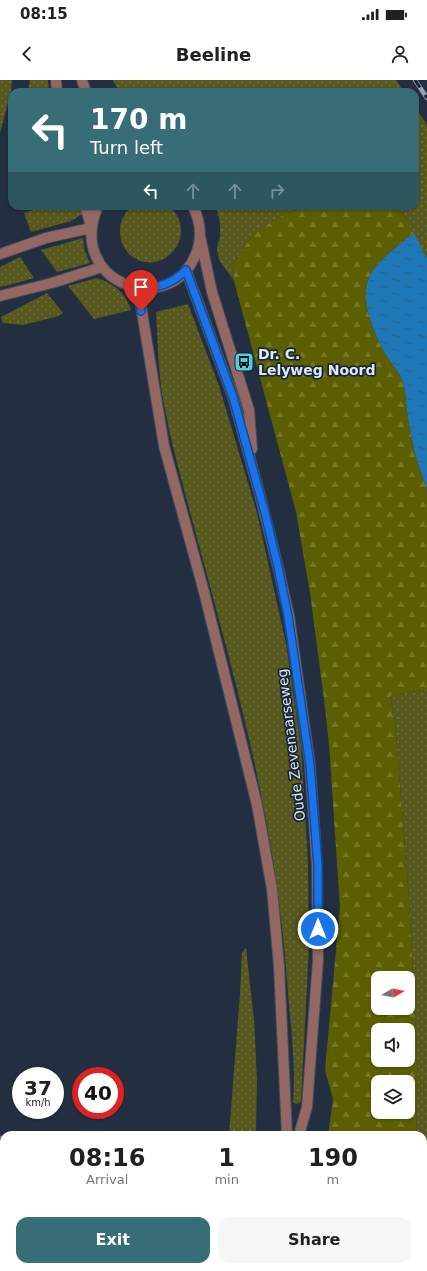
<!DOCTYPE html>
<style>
:root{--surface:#fff;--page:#f6f6f6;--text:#202124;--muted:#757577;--accent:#376d76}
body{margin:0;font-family:"DejaVu Sans",sans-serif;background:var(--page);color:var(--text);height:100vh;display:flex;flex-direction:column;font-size:15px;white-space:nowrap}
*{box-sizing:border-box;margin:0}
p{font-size:13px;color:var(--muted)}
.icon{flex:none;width:22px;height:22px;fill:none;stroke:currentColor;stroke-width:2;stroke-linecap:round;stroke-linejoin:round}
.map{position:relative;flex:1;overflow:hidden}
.drawer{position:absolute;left:0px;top:1051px;width:427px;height:140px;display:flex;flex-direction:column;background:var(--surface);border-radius:12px 12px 0 0;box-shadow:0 1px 3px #0004}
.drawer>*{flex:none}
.banner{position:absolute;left:8px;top:8px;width:411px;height:122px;border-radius:12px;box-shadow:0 1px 3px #0004;background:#376d76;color:#fff;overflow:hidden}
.needle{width:26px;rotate:81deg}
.buttons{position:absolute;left:371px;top:891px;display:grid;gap:8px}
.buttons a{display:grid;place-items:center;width:44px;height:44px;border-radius:8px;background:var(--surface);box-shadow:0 1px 3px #0004;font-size:20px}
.speed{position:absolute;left:12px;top:987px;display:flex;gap:8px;font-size:20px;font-weight:700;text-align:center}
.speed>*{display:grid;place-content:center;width:52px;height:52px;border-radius:50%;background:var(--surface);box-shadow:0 1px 3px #0004;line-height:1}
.speed small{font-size:10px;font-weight:400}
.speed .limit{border:6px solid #d22;background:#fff;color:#111}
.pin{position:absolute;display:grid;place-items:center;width:34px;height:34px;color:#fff;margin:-41px -17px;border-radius:50% 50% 50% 0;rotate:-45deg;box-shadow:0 0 4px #0007}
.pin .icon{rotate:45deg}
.me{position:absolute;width:44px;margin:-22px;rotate:0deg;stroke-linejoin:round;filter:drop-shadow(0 0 3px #0008)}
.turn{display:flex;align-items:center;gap:14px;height:84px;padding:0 16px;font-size:18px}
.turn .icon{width:52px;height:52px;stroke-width:2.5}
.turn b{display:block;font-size:28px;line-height:34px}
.lanes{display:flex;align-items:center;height:38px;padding:0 16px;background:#0003;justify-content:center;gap:20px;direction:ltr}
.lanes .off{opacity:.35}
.eta{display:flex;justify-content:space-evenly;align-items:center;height:68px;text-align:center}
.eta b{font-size:24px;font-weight:600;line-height:28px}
.action{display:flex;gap:8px;margin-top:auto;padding:8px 16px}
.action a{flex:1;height:46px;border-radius:12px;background:var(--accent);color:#fff;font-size:16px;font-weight:600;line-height:46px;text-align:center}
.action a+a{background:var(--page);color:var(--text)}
.status{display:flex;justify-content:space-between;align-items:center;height:28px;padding:0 20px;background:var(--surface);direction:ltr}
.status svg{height:11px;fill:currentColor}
header{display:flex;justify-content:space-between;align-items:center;height:52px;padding:0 16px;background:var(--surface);font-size:18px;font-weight:600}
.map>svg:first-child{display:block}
.grass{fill:url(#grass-dots)}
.forest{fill:url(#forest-firs);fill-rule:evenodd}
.water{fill:url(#water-ripples)}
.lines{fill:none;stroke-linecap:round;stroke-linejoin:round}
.minor-tunnel{stroke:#3f4b5b;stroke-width:10;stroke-dasharray:10 5;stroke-linecap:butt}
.minor-casing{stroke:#414d5d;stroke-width:12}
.minor{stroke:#936762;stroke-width:10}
.rail-casing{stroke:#98a2af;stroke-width:4.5}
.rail{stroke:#192536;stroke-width:3;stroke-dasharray:9;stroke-linecap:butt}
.route-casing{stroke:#114b97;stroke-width:10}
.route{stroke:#1a73e8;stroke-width:7}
.labels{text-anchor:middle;stroke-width:3.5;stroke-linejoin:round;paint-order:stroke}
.poi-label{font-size:14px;font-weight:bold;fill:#dfe8f3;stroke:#192536;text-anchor:start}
.street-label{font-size:14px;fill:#dfe8f3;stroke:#192536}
</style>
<div class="status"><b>08:15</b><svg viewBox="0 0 49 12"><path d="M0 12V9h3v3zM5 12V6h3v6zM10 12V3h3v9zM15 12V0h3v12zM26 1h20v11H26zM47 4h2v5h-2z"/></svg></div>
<header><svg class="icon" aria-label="back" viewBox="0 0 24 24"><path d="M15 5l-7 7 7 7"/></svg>Beeline<svg class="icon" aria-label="person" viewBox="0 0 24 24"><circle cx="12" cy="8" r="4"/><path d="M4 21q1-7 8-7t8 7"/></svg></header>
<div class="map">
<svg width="427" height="1191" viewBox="0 0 427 1191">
<defs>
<pattern id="grass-dots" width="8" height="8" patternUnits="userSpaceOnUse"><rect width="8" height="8" fill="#57581e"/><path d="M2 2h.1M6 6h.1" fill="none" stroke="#6f703f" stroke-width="1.8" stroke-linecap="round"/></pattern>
<pattern id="forest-firs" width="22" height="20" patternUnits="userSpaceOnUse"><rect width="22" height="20" fill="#5c5e02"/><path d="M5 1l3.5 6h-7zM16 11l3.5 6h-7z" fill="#737527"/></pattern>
<pattern id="water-ripples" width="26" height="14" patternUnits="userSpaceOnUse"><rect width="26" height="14" fill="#1e77b6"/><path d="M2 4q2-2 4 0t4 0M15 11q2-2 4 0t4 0" fill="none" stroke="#2f6185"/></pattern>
</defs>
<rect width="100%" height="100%" fill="#232f40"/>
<path class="grass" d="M0,0H12L11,11L0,53Z
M30,0H48L49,12H28Z
M113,0H396L404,12H119Z
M415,27L427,45V179L403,134L382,126H415Z
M46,126H80L82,134L71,141L31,152L24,133Z
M132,126H168C202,152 163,201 130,175C126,171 122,165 121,159C118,146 122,135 132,126Z
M216,126H306L285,134L263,147L250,159L233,184L234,201L219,180L217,168L220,157V143Z
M83,158L84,169L90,183L57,192L41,170Z
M20,177L34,198L13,204L0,207V187Z
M97,198C114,204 125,212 131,230L94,239L68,206Z
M47,213L63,233L59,236L23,245L3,243L1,237Z
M188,224L219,306L257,433L286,564L301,667L308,784L309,867L301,1021L300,1023L296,1024L293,1022C296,986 291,949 288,913C282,823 267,734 246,646C230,578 211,510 193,443C183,405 172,367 165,329C158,297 158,264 156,232Z
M427,609V1191H411V1187H423V1055H416L418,994L409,819L395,642L390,616Z
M246,868L254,940L257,999L256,1055H229L240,914L242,873Z"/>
<path class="forest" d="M306,126H382L403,134L414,153C399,165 383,176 372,192C357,215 373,252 385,273C390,282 399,291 403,302C406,313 406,326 408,338C412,362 417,386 427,408V609L390,616L395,642L409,819L418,994L416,1055H328L333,1019L325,990L340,827L329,664L324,619L310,513L296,432L234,201L233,184L250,159L263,147L285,134ZM378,898H408V928H378ZM378,950H408V980H378ZM378,1002H408V1032H378Z"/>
<path class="water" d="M414,153L427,179V408C417,386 412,362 408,338C406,326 406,313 403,302C399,291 390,282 385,273C373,252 357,215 372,192C383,176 399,165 414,153Z"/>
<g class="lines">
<path class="minor-tunnel" d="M302,1187L311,1191"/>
<g class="minor-casing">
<path id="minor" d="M56,0L57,12
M82,0L86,12
M85,126L91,146
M98,126C65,203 168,239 195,176C203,159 201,143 193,126
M200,156L212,212L249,330L252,369
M0,174L46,158L91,148
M186,190L233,317L261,419L278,487L289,536L310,685L317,786L318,880L307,1027L299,1055
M138,208L164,366L203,508L257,725L272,809L279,886L287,1055
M0,216L52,203L102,187
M0,1061L4,1063
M124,1191L125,1187
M280,1191L281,1187"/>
</g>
<use href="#minor" class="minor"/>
<g class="rail-casing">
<path id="rail" d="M415,0L427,18"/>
</g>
<use href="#rail" class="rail"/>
</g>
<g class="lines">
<g class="route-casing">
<path id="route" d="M141,231L138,208C157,209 172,204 186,190L233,317L265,433L278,487L288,536L310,685L318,786V849"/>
</g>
<use href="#route" class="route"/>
</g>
<defs>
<g id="bus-square" transform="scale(1)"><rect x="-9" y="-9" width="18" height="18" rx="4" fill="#53cbdb" stroke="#192536"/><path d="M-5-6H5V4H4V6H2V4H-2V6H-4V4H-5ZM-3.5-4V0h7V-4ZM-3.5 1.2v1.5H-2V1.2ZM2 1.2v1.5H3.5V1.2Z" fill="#111"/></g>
</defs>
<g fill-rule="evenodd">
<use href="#bus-square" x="244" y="282"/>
</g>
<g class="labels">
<g class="poi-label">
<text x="258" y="279">Dr. C.<tspan x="258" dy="16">Lelyweg Noord</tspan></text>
</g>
<g class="street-label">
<text transform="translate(291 665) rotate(-97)" y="5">Oude Zevenaarseweg</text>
</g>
</g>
</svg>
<div class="buttons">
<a><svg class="needle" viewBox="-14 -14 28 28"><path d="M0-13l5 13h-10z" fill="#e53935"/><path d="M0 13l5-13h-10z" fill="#757577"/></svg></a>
<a><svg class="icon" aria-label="sound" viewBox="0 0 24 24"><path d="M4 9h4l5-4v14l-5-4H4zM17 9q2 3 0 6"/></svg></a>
<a><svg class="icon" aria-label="layers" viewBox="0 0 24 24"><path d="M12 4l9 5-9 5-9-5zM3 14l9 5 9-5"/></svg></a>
</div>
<div class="speed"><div>37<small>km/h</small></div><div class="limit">40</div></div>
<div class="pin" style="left:141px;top:231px;background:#d93025"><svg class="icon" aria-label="arrive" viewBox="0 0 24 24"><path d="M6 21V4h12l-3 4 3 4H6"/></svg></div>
<svg class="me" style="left:318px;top:849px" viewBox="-20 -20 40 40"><circle r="17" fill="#1a73e8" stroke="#fff" stroke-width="3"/><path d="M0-11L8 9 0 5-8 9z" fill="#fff"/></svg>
<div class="banner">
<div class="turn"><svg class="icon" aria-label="left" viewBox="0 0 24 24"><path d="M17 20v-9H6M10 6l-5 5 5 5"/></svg><div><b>170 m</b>Turn left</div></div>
<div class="lanes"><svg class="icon" aria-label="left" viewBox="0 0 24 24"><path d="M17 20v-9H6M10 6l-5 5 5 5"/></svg><svg class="icon off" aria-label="ahead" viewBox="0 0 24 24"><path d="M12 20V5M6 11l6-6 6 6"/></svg><svg class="icon off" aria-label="ahead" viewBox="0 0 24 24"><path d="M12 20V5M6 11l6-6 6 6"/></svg><svg class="icon off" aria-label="right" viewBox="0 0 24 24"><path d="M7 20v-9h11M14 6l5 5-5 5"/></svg></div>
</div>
<section class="drawer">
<div class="eta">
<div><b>08:16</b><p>Arrival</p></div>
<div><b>1</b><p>min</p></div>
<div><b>190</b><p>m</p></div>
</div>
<div class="action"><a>Exit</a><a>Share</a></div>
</section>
</div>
